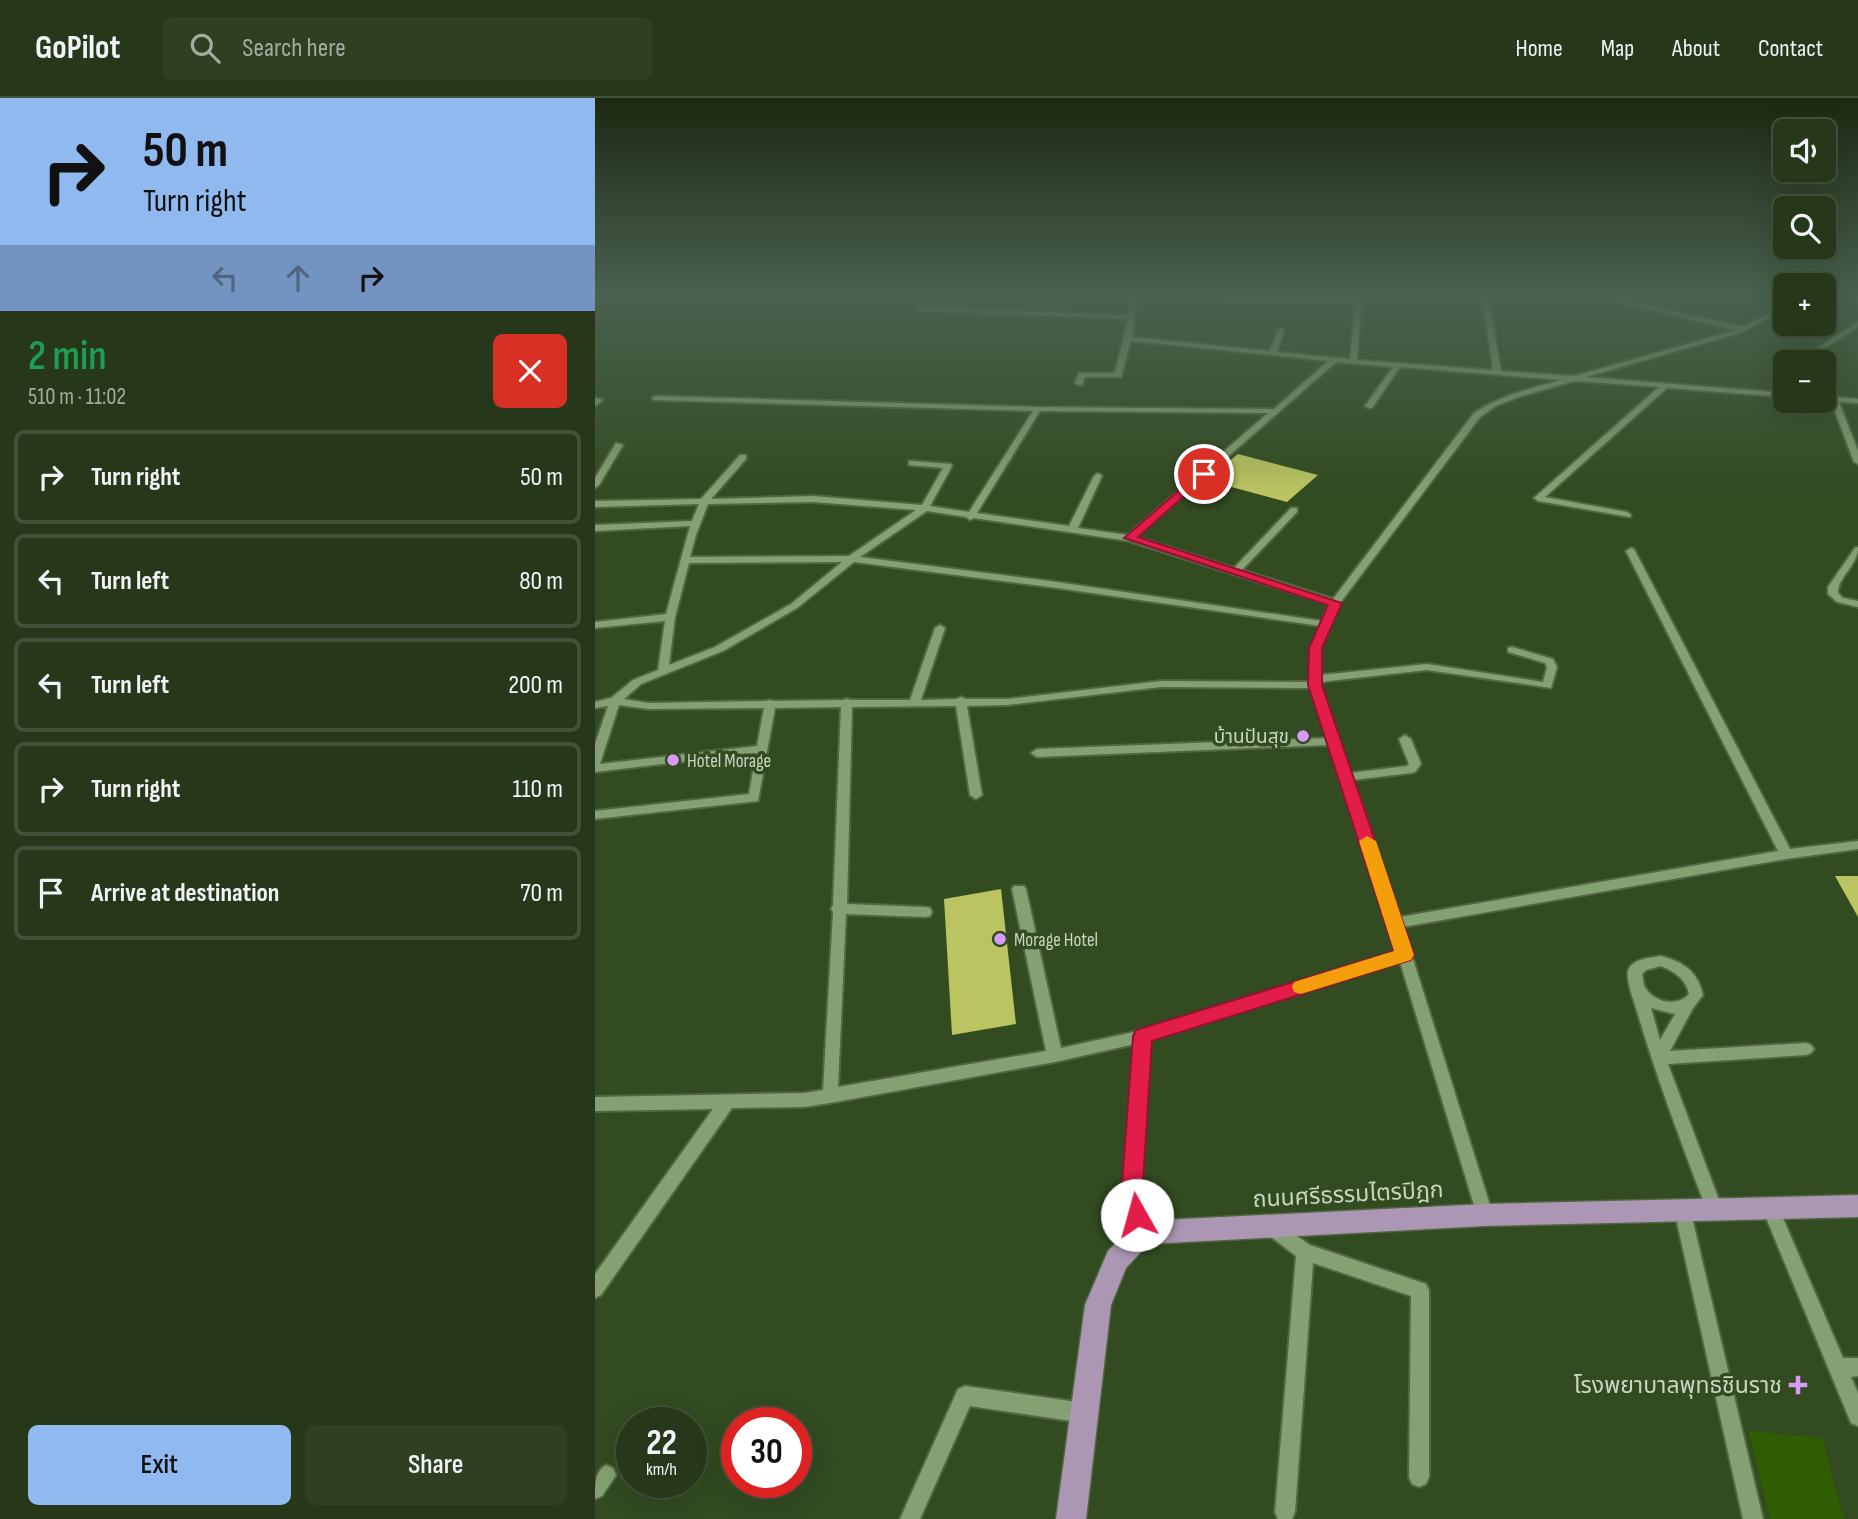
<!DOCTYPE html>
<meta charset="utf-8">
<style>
:root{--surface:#263819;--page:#2e3f22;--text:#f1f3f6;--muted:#a4aca2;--line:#425238;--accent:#90b9f0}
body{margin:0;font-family:"Sofia Sans Condensed","Noto Sans Thai",sans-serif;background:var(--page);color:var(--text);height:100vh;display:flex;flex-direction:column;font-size:26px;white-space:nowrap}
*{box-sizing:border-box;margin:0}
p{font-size:23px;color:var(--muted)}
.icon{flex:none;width:38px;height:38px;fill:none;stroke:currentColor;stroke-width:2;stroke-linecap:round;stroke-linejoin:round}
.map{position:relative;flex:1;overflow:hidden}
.sheet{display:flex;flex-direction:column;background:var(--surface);width:595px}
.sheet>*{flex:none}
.top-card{background:#90b9f0;color:#111;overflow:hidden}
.fabs{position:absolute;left:1178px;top:21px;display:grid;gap:14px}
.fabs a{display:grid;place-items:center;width:63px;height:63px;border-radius:10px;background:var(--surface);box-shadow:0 7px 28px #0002,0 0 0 2px var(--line);font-size:35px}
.speed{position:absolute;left:21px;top:1309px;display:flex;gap:14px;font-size:35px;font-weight:700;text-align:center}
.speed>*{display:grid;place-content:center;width:91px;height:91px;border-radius:50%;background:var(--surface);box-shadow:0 7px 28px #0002,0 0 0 2px var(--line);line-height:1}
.speed small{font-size:18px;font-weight:400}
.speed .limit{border:10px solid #d22;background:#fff;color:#111}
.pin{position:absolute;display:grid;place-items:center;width:60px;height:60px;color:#fff;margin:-30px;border:4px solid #fff;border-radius:50%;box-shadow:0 2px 7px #0007}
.me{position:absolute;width:77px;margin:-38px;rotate:353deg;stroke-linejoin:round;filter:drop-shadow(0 0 5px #0008)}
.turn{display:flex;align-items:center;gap:24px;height:147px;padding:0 28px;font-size:32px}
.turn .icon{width:91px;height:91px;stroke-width:2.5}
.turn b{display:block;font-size:49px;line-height:60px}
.lanes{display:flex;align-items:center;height:66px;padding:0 28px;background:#0003;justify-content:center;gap:35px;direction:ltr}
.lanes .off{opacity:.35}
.round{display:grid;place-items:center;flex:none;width:74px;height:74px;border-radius:10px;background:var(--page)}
.overview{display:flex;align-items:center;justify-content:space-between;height:119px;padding:0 28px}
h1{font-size:42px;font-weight:600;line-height:52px;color:#1e9e55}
.action{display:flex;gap:14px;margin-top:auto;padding:14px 28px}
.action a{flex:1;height:80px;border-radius:10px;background:var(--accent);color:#111;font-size:28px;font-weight:600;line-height:80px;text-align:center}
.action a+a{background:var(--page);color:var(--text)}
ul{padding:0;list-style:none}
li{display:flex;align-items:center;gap:21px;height:94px;margin:0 14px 10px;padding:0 14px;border:4px solid var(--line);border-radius:10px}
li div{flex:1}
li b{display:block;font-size:26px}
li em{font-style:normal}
header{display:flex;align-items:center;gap:42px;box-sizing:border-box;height:98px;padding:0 35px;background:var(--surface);border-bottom:2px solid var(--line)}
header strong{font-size:33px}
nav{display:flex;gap:38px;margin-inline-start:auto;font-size:24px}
.search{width:490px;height:63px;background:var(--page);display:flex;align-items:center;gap:18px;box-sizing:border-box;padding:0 24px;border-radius:10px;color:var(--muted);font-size:26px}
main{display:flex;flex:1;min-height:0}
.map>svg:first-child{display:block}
.green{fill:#305c02}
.building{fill:#bac460}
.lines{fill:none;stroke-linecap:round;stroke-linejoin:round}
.minor-casing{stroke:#516641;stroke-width:4}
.major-casing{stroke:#516641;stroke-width:3}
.minor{fill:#85a173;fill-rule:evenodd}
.major{fill:#ab97b3;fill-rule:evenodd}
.route{fill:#e11d48;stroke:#92132f;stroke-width:2}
.slow{fill:#f59e0b}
.poi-dot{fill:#d89af8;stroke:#324b21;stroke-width:2.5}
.labels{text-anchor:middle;stroke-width:7;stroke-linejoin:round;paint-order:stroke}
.poi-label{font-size:19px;fill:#c8d7bf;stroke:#324b21;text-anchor:start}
.near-street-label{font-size:23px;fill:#c8d7bf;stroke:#324b21}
.near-poi-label{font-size:23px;fill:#c8d7bf;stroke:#324b21;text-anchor:end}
</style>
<header>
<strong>GoPilot</strong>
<div class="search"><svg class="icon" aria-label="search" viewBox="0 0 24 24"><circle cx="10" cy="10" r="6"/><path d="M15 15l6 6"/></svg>Search here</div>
<nav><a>Home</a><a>Map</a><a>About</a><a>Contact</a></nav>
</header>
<main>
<section class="sheet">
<div class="top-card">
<div class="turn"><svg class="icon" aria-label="right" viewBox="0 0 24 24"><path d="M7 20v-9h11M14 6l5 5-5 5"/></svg><div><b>50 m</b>Turn right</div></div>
<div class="lanes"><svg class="icon off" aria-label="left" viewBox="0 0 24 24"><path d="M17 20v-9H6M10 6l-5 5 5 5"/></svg><svg class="icon off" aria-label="ahead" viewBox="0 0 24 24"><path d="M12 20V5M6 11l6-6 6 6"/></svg><svg class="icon" aria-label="right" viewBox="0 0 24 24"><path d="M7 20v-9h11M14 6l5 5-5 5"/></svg></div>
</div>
<div class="overview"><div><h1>2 min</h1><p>510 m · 11:02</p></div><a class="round" style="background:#d93025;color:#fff"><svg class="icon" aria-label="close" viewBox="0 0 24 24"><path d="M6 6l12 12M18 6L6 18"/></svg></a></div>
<ul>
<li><svg class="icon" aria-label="right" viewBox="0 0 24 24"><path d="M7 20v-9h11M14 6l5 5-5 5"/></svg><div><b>Turn right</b></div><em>50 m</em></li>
<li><svg class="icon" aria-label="left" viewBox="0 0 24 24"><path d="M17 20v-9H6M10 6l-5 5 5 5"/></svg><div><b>Turn left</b></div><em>80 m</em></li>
<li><svg class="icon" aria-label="left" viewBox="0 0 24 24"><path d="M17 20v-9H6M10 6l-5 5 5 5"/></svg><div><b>Turn left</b></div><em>200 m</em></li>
<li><svg class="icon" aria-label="right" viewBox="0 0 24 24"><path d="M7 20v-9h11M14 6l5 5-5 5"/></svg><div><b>Turn right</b></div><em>110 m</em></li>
<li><svg class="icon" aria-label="arrive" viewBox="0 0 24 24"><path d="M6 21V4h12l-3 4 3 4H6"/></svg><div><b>Arrive at destination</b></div><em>70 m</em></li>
</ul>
<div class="action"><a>Exit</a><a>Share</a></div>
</section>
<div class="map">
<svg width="1263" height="1421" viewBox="0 0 1263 1421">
<rect width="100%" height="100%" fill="#324b21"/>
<path class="green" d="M1154,1333L1227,1340L1249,1421H1175Z"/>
<path class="building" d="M643,356L723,377L692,404L611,382Z
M1240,778H1263V819Z
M406,791L421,926L357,937L349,801Z"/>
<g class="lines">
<g class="minor-casing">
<path id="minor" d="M537,196H543L537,239L675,253L683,232L686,230L689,232L682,254L755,261L760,206L616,203L613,201L616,199L760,202L761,196H767L762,262L898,272L887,196H893L906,273L979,278L1142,232L988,196H1000L1148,229L1190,207V212L1145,235L991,279L1190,295V299L1072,290L950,399L1032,414L1036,417L1035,419L943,403L939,400L1064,289L979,283L924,299L901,308L885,319L745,505L726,549V577L832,566L948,584L952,569L950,565L913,554V550L917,549L958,561L962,569L956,590L832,572L725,584V587L755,675L812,668L814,666L804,641L810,637L816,641L826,666L820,674L816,675L758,682L805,819L1183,753L1031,453L1036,450L1039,451L1195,751L1263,743V751L1191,761L808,829L898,1117L896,1123L890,1125L884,1123L882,1117L805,864L555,942L544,1100L556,1135L553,1141L547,1143L541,1141L528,1100L540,946L460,964L235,1005L209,1009L137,1010L6,1197L0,1200V1176L118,1011L0,1013V999L209,995L228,992L238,814L236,811L238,807L246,609L180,610L163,703L0,721V713L154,696L161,655L0,674V646L13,608L0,610V604L16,600L38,582L63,572L70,523L0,530V524L71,516L95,428L0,433V427L97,423L104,406L0,409V403L106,401L145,357H151V361L116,401L218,398L327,407L348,370L314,367V363H317L356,366L357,368L335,408L374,414L438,313L58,302L57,300L61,298L443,309L679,311L733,263L536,243L526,279H490L487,287H484L480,285L484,275H520L533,221L325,213L322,211L325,209L533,217ZM741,264L798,269L770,308L774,310H777L805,269L966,282C936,290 906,297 879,315L738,501L647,472L702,414V410H696L639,470L541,439ZM445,313L673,315L533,437L483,430L507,378L503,375L499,378L474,428L382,415ZM218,404L321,412L254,458L95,459L101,437L113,406ZM332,413L371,419L375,422L379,420L534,443L734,506L727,523L455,483L265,459ZM247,464L196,506L120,549L74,567L80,519L94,465ZM259,464L455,489L725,528L716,549L715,584L566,583L412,601H371L366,599L361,601L326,602L350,530L345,527L340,530L315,602H256L252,601L248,602L179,603L175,602L171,603L53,605L29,601L46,586L128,553L202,510ZM566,589L716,590L732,640L442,651L436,655L442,659L734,647L802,854L548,932L466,950L431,791L429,788H419L417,791L451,953L243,989L251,816L330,819L335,818L337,814L335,810L330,809L252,806L257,609L361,608L375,697L381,701L387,697L372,608L412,607ZM24,607L53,611L169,610L162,648L5,666Z
M1154,196H1165L1190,202V206Z
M1263,224V229L1222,255L1217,254Z
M1228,298L1263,301V305L1244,304L1263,353V366L1259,364L1236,303L1228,302Z
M0,300L8,302L0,308Z
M21,345L28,347L4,387L0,390V380Z
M1263,449C1263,468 1243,478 1243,495L1248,500L1263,503V509L1242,504L1233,496V489L1260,450Z
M1066,858C1088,864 1103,873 1108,897L1098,910L1075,953L1211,945L1216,947L1219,951L1216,955L1211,957L1073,966L1127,1110L1125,1116L1119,1118L1113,1116L1111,1110C1086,1044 1061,978 1041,910C1038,900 1031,883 1033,873C1037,860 1056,860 1066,858ZM1066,868C1080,874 1091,881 1094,896C1082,910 1056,904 1049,887C1048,884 1048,879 1047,876L1051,872ZM1056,910L1080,916L1065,942Z
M1175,1102L1181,1104L1248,1260H1263V1278L1256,1279L1263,1295V1328L1256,1325L1167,1110L1169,1104Z
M1087,1103L1093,1105L1095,1111L1168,1421H1148L1079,1111L1081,1105Z
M678,1122L715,1147L831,1186L834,1192V1379L831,1386L824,1389L817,1386L814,1379L816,1198L718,1165L700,1414L697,1421H683L680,1414L701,1158L672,1136L669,1130L672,1124Z
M370,1288L489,1305L496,1308L499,1315L496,1322L489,1325L375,1308L325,1421H305L363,1291Z
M11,1367L18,1370L21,1377L7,1398L0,1401C0,1387 0,1373 11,1367Z"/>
</g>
<g class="major-casing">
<path id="major" d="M1263,1097V1119L890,1128L553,1146L531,1170L516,1207L491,1421H461L490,1207L513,1153L538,1127L547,1123L890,1106Z"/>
</g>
<use href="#minor" class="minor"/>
<use href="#major" class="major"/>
</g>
<linearGradient id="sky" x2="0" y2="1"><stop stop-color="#1c2912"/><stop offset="0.5" stop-color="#49614e"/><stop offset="1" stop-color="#49614e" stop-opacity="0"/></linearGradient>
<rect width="1263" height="395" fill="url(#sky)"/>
<path class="route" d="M605,374L614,376L543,439L747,505L727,550V587L819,857L816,862L557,943L547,1100L553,1117L550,1125L542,1128L534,1125L526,1100L538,938L541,932L799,853L713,587L714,550L733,507L529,440Z"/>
<path class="slow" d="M772,738L781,743L819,857L816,862L706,896L699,894L697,889L699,884L799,853L764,743Z"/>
<g class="poi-dot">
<circle cx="708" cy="638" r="7"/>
<circle cx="78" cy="662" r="7"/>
<circle cx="405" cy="841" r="7"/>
<path d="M1199.5 1276.5h7v7h7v7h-7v7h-7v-7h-7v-7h7z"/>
</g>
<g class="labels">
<g class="poi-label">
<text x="694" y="645" text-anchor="end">บ้านปันสุข</text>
<text x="92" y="669">Hotel Morage</text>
<text x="419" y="848">Morage Hotel</text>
</g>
<g class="near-street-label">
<text transform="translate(753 1096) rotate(-3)" y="8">ถนนศรีธรรมไตรปิฎก</text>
</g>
<g class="near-poi-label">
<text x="1187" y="1295">โรงพยาบาลพุทธชินราช</text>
</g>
</g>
</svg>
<div class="fabs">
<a><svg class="icon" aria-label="sound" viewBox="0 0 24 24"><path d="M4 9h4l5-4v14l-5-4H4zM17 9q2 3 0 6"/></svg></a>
<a><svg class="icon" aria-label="search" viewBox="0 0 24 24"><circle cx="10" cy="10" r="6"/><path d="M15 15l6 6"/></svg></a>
<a>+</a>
<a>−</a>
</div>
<div class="speed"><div>22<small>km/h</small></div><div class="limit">30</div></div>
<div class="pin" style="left:609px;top:376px;background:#d93025"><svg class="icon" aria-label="arrive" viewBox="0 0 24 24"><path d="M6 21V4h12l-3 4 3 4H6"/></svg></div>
<svg class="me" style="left:542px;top:1117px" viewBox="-20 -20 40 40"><circle r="19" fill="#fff"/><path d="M0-13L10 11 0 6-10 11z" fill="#e11d48"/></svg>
</div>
</main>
